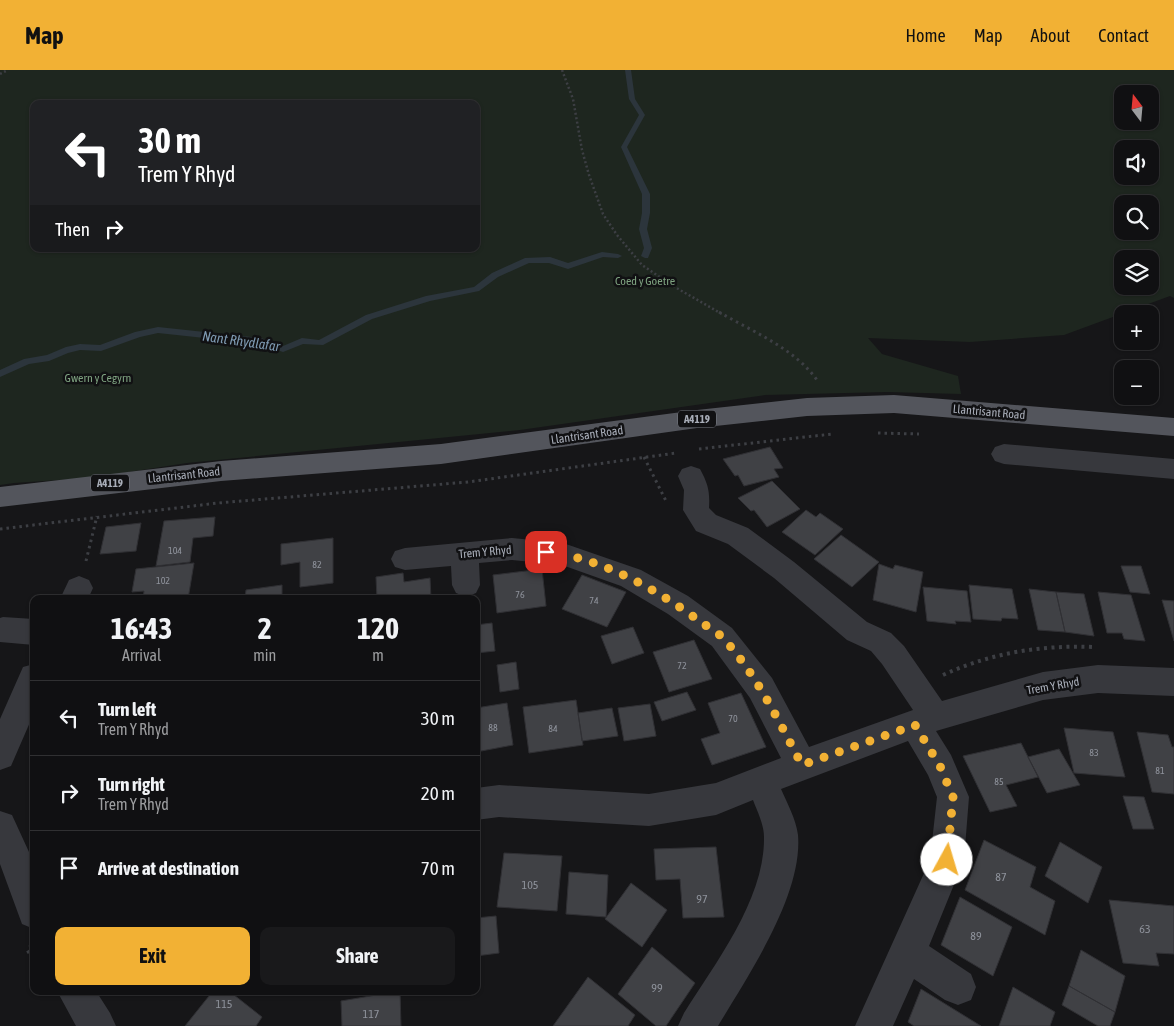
<!DOCTYPE html>
<meta charset="utf-8">
<style>
:root{--surface:#101012;--page:#19191b;--text:#f1f3f6;--muted:#9c9d9f;--line:#303032;--accent:#f2b134}
body{margin:0;font-family:"Asap Condensed",sans-serif;background:var(--page);color:var(--text);height:100vh;display:flex;flex-direction:column;font-size:19px;white-space:nowrap}
*{box-sizing:border-box;margin:0}
p{font-size:16px;color:var(--muted)}
.icon{flex:none;width:28px;height:28px;fill:none;stroke:currentColor;stroke-width:2;stroke-linecap:round;stroke-linejoin:round}
.map{position:relative;flex:1;overflow:hidden}
.drawer{position:absolute;left:30px;top:525px;width:450px;height:400px;display:flex;flex-direction:column;background:var(--surface);border-radius:10px;box-shadow:0 1px 4px #0004,0 0 0 1px var(--line)}
.drawer>*{flex:none}
.guide{position:absolute;left:30px;top:30px;width:450px;height:152px;border-radius:10px;box-shadow:0 1px 4px #0004,0 0 0 1px var(--line);background:#202124;color:#fff;overflow:hidden}
.needle{width:32px;rotate:344deg}
.controls{position:absolute;left:1114px;top:15px;display:grid;gap:10px}
.controls a{display:grid;place-items:center;width:45px;height:45px;border-radius:10px;background:var(--surface);box-shadow:0 1px 4px #0004,0 0 0 1px var(--line);font-size:25px}
.pin{position:absolute;display:grid;place-items:center;width:42px;height:42px;color:#fff;margin:-21px;border-radius:10px;box-shadow:0 2px 8px #0006}
.me{position:absolute;width:55px;margin:-28px;rotate:6deg;stroke-linejoin:round;filter:drop-shadow(0 0 4px #0008)}
.turn{display:flex;align-items:center;gap:18px;height:105px;padding:0 25px;font-size:22px}
.turn .icon{width:65px;height:65px;stroke-width:2.5}
.turn b{display:block;font-size:35px;line-height:42px}
.then{display:flex;align-items:center;height:48px;padding:0 25px;background:#0003;gap:10px;font-size:19px}
.eta{display:flex;justify-content:space-evenly;align-items:center;height:85px;text-align:center}
.eta b{font-size:30px;font-weight:700;line-height:35px}
.primary-button{display:flex;gap:10px;margin-top:auto;padding:10px 25px}
.primary-button a{flex:1;height:58px;border-radius:10px;background:var(--accent);color:#111;font-size:20px;font-weight:700;line-height:58px;text-align:center}
.primary-button a+a{background:var(--page);color:var(--text)}
ul{padding:0;list-style:none}
li{display:flex;align-items:center;gap:15px;height:75px;padding:0 25px;border-top:1px solid var(--line)}
li div{flex:1}
li b{display:block;font-size:19px}
li em{font-style:normal}
header{display:flex;align-items:center;gap:30px;box-sizing:border-box;height:70px;padding:0 25px;background:var(--accent);color:#111}
header strong{font-size:24px}
nav{display:flex;gap:28px;margin-inline-start:auto;font-size:18px}
.map>svg:first-child{display:block}
.green{fill:#1e261f;fill-rule:evenodd}
.lines{fill:none;stroke-linecap:round;stroke-linejoin:round}
.stream{fill:#2c353c;fill-rule:evenodd}
.building{fill:#404145;stroke:#303034}
.path-far2{stroke:#3d3f44;stroke-width:2.5;stroke-dasharray:2 2.5;stroke-linecap:butt}
.path-far1{stroke:#3d3f44;stroke-width:3;stroke-dasharray:2.5 4;stroke-linecap:butt}
.path{stroke:#3d3f44;stroke-width:4;stroke-dasharray:3 4.5;stroke-linecap:butt}
.minor{fill:#37383d;fill-rule:evenodd}
.major{fill:#53555c;fill-rule:evenodd}
.route{stroke:#f2b134;stroke-width:9;stroke-dasharray:0 16.2}
.labels{text-anchor:middle;stroke-width:5;stroke-linejoin:round;paint-order:stroke}
.number-label{font-size:10px;fill:#8e929b}
.shield{fill:#111113;stroke:#7b7e86;stroke-width:1}
.shield-label{font-size:11px;font-weight:bold;fill:#a8adb8}
.park-label{font-size:12px;fill:#7fa381;stroke:#111113}
.street-label{font-size:12px;fill:#a8adb8;stroke:#111113}
.near-number-label{font-size:12px;fill:#8e929b}
.water-label{font-size:14px;font-style:italic;fill:#7f9bb3;stroke:#111113}
</style>
<header>
<strong>Map</strong>
<nav><a>Home</a><a>Map</a><a>About</a><a>Contact</a></nav>
</header>
<div class="map">
<svg width="1174" height="956" viewBox="0 0 1174 956">
<rect width="100%" height="100%" fill="#161618"/>
<path class="green" d="M0,0H1174V228L1170,226L1064,265L970,272L868,268L882,284L958,306L961,324L887,322L765,325L520,360L187,393L90,408L14,413L0,415ZM1122,24H1150V51H1122ZM34,34H476V179H34ZM1122,79H1150V106H1122ZM1122,134H1150V161H1122ZM1122,189H1150V216H1122Z"/>
<g class="lines">
<path class="stream" d="M625,0H631L635,29L645,45L627,77L650,124V143L647,159L652,178L648,188H645L641,186L644,178L639,159L642,143V124L621,77L639,45L629,29Z
M602,182L618,184L622,186L618,188L603,187L568,199L549,193H529L498,207L479,221L430,231L372,249L323,275L303,274L283,282L260,274L158,263L140,267L101,281L80,280L68,283L49,291L29,294L0,307V300L24,289L47,285L66,277L80,274L100,275L135,262L158,257L261,268L283,276L302,268L319,270L366,245L426,226L474,217L492,203L525,188L550,187L568,193Z"/>
</g>
<path class="building" d="M770,377L783,398L774,399L779,407L744,416L738,405L735,406L723,389Z
M772,411L800,439L767,457L754,440L751,441L738,428Z
M806,440L816,447L820,443L843,459L815,485L782,462Z
M215,447L213,466L193,468L190,492L156,496L164,451Z
M141,453L136,481L100,484L106,457Z
M841,465L879,492L852,517L814,489Z
M333,468V513L300,517V492L281,495V474Z
M194,493L188,529H143L144,521L132,522L136,499Z
M879,494L893,499L895,495L923,502L916,542L873,530Z
M1121,496H1141L1150,524L1130,522Z
M542,499L546,536L497,543L493,505Z
M403,503L404,512L430,508L431,529H377L376,507Z
M582,505L626,522L607,557L562,539Z
M282,515V529H245L246,520Z
M969,515L1012,519L1018,549L1002,548L1001,551L973,549Z
M923,517L967,521L971,552L955,551L956,554L927,551Z
M1029,519L1056,522L1065,562L1038,560Z
M1056,522L1084,524L1094,566L1065,562Z
M1098,522L1131,525L1145,571L1124,569L1122,563H1107Z
M1162,530L1174,531V571Z
M492,553L495,581L476,583V555Z
M633,557L644,583L612,594L601,566Z
M694,570L712,609L669,622L653,582Z
M516,592L519,619L500,622L497,595Z
M687,622L696,640L662,651L654,632Z
M741,623L766,677L712,695L701,669L720,663L708,633Z
M576,630L583,675L529,683L523,637Z
M507,633L513,675L476,682V638Z
M650,634L656,666L624,671L618,638Z
M612,638L618,666L582,671L578,643Z
M1064,658L1113,662L1125,707L1074,703Z
M1137,662L1168,665L1172,677H1174V724L1152,722Z
M1021,673L1038,707L1006,715L1017,736L990,742L963,686Z
M1059,679L1080,715L1047,723L1028,687Z
M1123,726L1144,727L1154,759H1133Z
M984,770L1036,797L1030,817L1055,831L1045,865L965,820Z
M1060,772L1102,797L1088,833L1045,806Z
M716,777L724,847L683,848L680,809L656,810L654,779Z
M504,783L562,786L557,841L497,837Z
M569,802L608,805L606,847L566,844Z
M631,813L667,840L642,877L605,849Z
M960,827L1012,857L993,906L941,875Z
M1109,830L1174,836V884L1156,883L1159,896L1123,893Z
M496,846L499,883L476,886V848Z
M652,877L695,913L666,956H656L618,924Z
M1081,880L1125,906L1115,942L1069,916Z
M588,907L635,945L628,956H553Z
M1069,916L1115,942L1110,956H1098L1062,935Z
M1013,917L1055,942L1050,956H999Z
M921,919L981,956H914L908,952Z
M213,921H229L262,947L256,956H185Z
M400,921L401,956H342L341,931Z"/>
<g class="lines">
<path class="path-far2" d="M562,0L573,29L582,80L589,105L603,144L617,165L642,195L673,216L722,244
M0,4L8,0"/>
<path class="path-far1" d="M719,242C753,262 794,278 817,310
M878,363L919,364
M699,379L832,364
M644,387L667,433
M0,459L218,433L468,412L676,383
M86,491L97,446"/>
<path class="path" d="M943,605C991,583 1040,575 1093,577
M32,876L27,879L34,890"/>
<path class="minor" d="M1004,374L1174,389V409L1004,394L995,391L991,384L995,377Z
M691,396L700,399C708,414 710,421 709,438L716,445L748,458L794,492L867,552L891,563L904,576L942,631L1043,602L1098,595L1174,598V626L1098,623L1043,630L936,661L951,685L969,727L964,790L929,876L971,904L976,917L971,930L958,935L945,930L914,909L893,956H855L930,790L937,727L928,705L908,671L781,719C787,733 796,749 798,765C803,825 748,906 718,956H678L684,943C716,892 765,829 764,767C764,754 757,741 753,730L716,745L649,756L499,747L476,750V718L499,715L649,724L716,713L781,688L750,628L712,576L668,544L621,516L562,495L512,490L479,493L480,515L476,523L466,527L456,523L452,515L451,496L405,500L395,497L391,489L395,481L405,478L512,468L563,473L641,500L688,526L732,558L772,608L809,677L913,640L882,594L871,581L847,570L774,508L728,474L696,461L683,440L684,420L678,406L682,399Z
M79,506L89,510L93,518L88,529H60L69,510Z
M3,547L34,549V575L0,572V548Z
M34,594V643L11,696L0,700V649L23,597Z
M0,741L12,745L29,782L34,780V859L22,854L0,794Z
M57,921H96L110,943L116,956H76Z"/>
<path class="major" d="M894,325L1174,348V366L894,343L807,346L697,358L441,394L221,411L0,437V417L221,391L441,374L697,340L807,328Z"/>
</g>
<g class="lines">
<path class="route" d="M546,482C599,487 656,519 698,550C706,556 716,561 723,568C757,605 778,650 802,695L915,655L940,696L953,727L947,790"/>
</g>
<g class="labels">
<g class="number-label">
<text x="175" y="484">104</text>
<text x="317" y="498">82</text>
<text x="163" y="514">102</text>
<text x="520" y="528">76</text>
<text x="594" y="534">74</text>
<text x="682" y="599">72</text>
<text x="733" y="652">70</text>
<text x="493" y="661">88</text>
<text x="553" y="662">84</text>
<text x="1094" y="686">83</text>
<text x="1160" y="704">81</text>
<text x="999" y="715">85</text>
</g>
<g class="shield">
<rect x="678" y="340.5" width="38" height="17" rx="4"/>
<rect x="91" y="404.5" width="38" height="17" rx="4"/>
</g>
<g class="shield-label">
<text x="697" y="353">A4119</text>
<text x="110" y="417">A4119</text>
</g>
<g class="park-label">
<text x="645" y="215">Coed y Goetre</text>
<text x="98" y="312">Gwern y Cegyrn</text>
</g>
<g class="street-label">
<text transform="translate(989 342) rotate(5)" y="4">Llantrisant Road</text>
<text transform="translate(587 365) rotate(-8)" y="4">Llantrisant Road</text>
<text transform="translate(184 405) rotate(-6)" y="4">Llantrisant Road</text>
<text transform="translate(485 482) rotate(-5)" y="4">Trem Y Rhyd</text>
<text transform="translate(1053 616) rotate(-10)" y="4">Trem Y Rhyd</text>
</g>
<g class="near-number-label">
<text x="1001" y="811">87</text>
<text x="530" y="819">105</text>
<text x="702" y="833">97</text>
<text x="1145" y="863">63</text>
<text x="976" y="870">89</text>
<text x="657" y="922">99</text>
<text x="224" y="938">115</text>
<text x="371" y="948">117</text>
</g>
<g class="water-label">
<text transform="translate(241 271) rotate(8)" y="5">Nant Rhydlafar</text>
</g>
</g>
</svg>
<div class="controls">
<a><svg class="needle" viewBox="-14 -14 28 28"><path d="M0-13l5 13h-10z" fill="#e53935"/><path d="M0 13l5-13h-10z" fill="#9c9d9f"/></svg></a>
<a><svg class="icon" aria-label="sound" viewBox="0 0 24 24"><path d="M4 9h4l5-4v14l-5-4H4zM17 9q2 3 0 6"/></svg></a>
<a><svg class="icon" aria-label="search" viewBox="0 0 24 24"><circle cx="10" cy="10" r="6"/><path d="M15 15l6 6"/></svg></a>
<a><svg class="icon" aria-label="layers" viewBox="0 0 24 24"><path d="M12 4l9 5-9 5-9-5zM3 14l9 5 9-5"/></svg></a>
<a>+</a>
<a>−</a>
</div>
<div class="pin" style="left:546px;top:482px;background:#d93025"><svg class="icon" aria-label="arrive" viewBox="0 0 24 24"><path d="M6 21V4h12l-3 4 3 4H6"/></svg></div>
<svg class="me" style="left:947px;top:790px" viewBox="-20 -20 40 40"><circle r="19" fill="#fff"/><path d="M0-13L10 11 0 6-10 11z" fill="#f2b134"/></svg>
<div class="guide">
<div class="turn"><svg class="icon" aria-label="left" viewBox="0 0 24 24"><path d="M17 20v-9H6M10 6l-5 5 5 5"/></svg><div><b>30 m</b>Trem Y Rhyd</div></div>
<div class="then">Then<svg class="icon" aria-label="right" viewBox="0 0 24 24"><path d="M7 20v-9h11M14 6l5 5-5 5"/></svg></div>
</div>
<section class="drawer">
<div class="eta">
<div><b>16:43</b><p>Arrival</p></div>
<div><b>2</b><p>min</p></div>
<div><b>120</b><p>m</p></div>
</div>
<ul>
<li><svg class="icon" aria-label="left" viewBox="0 0 24 24"><path d="M17 20v-9H6M10 6l-5 5 5 5"/></svg><div><b>Turn left</b><p>Trem Y Rhyd</p></div><em>30 m</em></li>
<li><svg class="icon" aria-label="right" viewBox="0 0 24 24"><path d="M7 20v-9h11M14 6l5 5-5 5"/></svg><div><b>Turn right</b><p>Trem Y Rhyd</p></div><em>20 m</em></li>
<li><svg class="icon" aria-label="arrive" viewBox="0 0 24 24"><path d="M6 21V4h12l-3 4 3 4H6"/></svg><div><b>Arrive at destination</b></div><em>70 m</em></li>
</ul>
<div class="primary-button"><a>Exit</a><a>Share</a></div>
</section>
</div>
